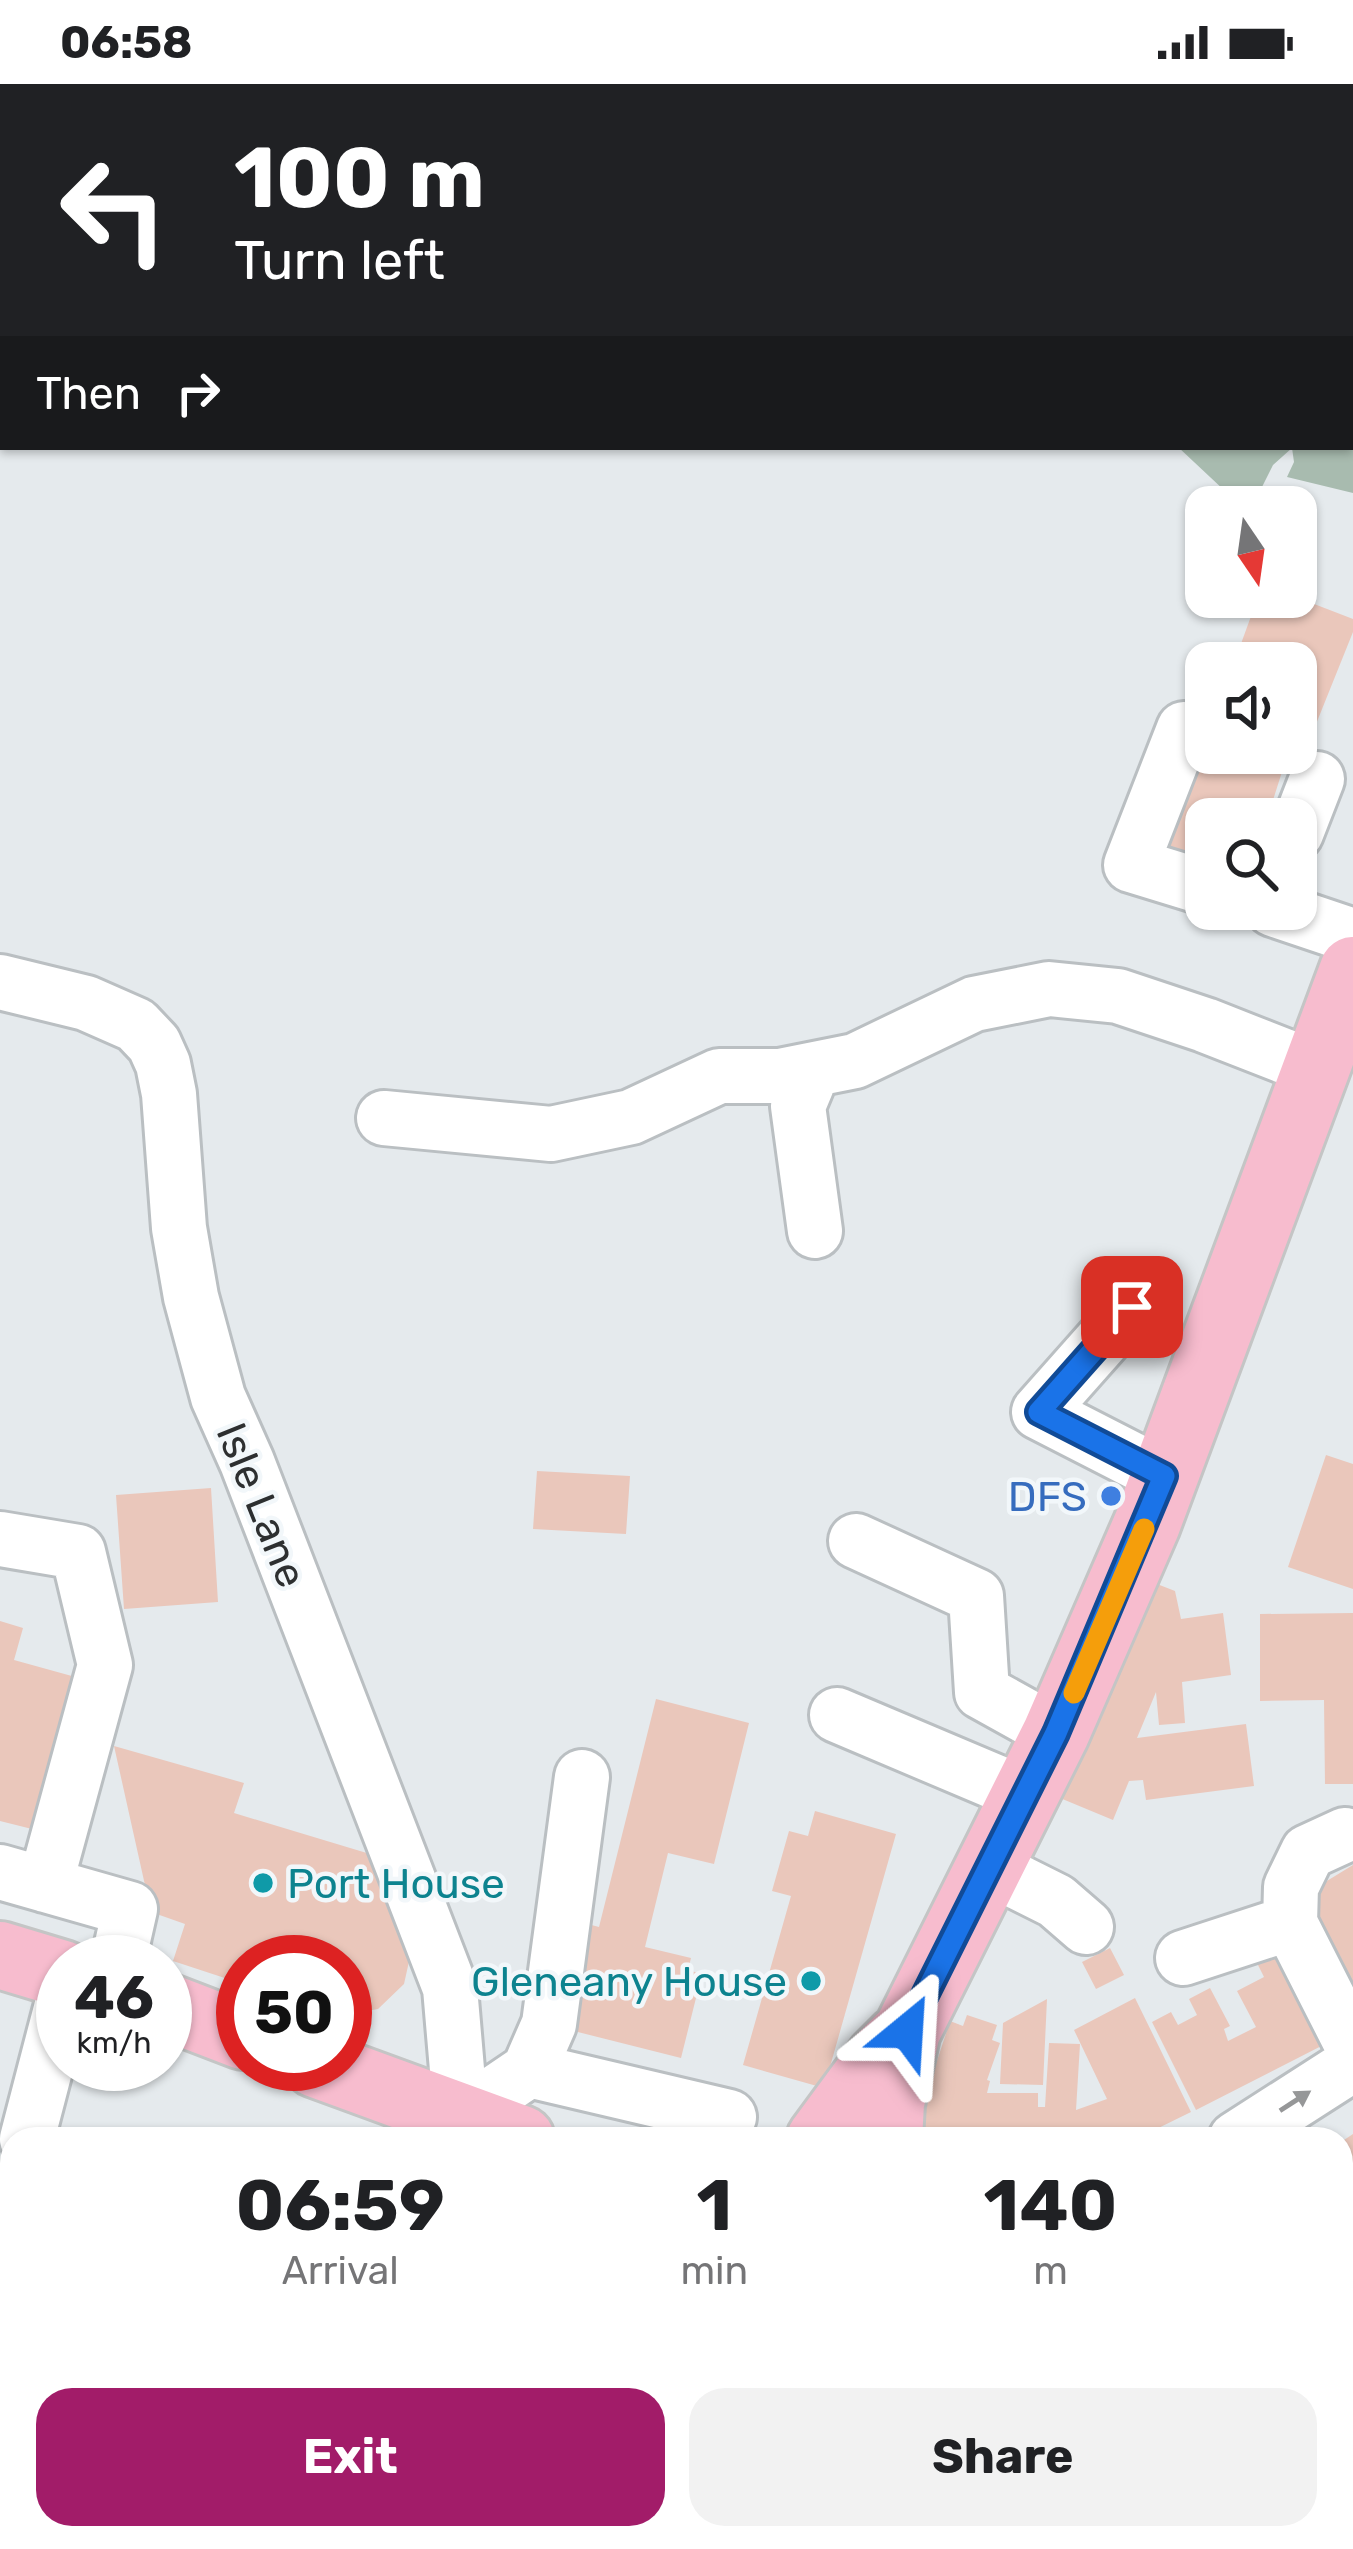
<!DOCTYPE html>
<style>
:root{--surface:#fff;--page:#f2f2f2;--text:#202124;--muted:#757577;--accent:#a21c69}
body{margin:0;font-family:Rubik,sans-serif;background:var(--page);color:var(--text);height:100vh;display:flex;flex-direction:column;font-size:45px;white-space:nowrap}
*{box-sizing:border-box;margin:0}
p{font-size:39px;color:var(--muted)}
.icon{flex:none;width:66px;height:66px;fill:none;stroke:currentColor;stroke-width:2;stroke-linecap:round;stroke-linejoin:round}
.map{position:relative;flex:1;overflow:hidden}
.sheet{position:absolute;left:0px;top:2043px;width:1353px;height:423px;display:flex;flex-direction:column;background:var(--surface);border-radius:36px 36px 0 0;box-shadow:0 3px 9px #0004}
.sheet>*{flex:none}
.top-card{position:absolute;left:0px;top:0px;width:1353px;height:366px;box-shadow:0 3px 9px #0004;background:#202124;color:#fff;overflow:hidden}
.needle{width:78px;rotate:167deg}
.buttons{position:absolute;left:1185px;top:402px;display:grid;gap:24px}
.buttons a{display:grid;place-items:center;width:132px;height:132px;border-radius:24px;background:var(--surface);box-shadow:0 3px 9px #0004;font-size:60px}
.speed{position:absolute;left:36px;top:1851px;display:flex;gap:24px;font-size:60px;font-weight:700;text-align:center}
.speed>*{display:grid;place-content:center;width:156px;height:156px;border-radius:50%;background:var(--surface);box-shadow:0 3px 9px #0004;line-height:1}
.speed small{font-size:30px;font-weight:400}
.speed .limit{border:18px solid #d22;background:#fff;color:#111}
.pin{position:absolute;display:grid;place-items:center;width:102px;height:102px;color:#fff;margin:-51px;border-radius:24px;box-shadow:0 6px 18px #0006}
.me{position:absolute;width:132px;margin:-66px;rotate:27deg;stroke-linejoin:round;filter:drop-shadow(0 0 9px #0008)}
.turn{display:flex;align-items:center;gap:42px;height:252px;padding:0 36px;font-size:54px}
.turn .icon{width:156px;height:156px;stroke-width:2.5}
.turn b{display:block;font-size:84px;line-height:102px}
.then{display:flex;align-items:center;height:114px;padding:0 36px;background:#0003;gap:24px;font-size:45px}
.eta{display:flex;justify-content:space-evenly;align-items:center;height:204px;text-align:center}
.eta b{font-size:72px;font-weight:700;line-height:84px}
.button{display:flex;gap:24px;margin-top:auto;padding:24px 36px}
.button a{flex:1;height:138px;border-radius:36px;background:var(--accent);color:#fff;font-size:48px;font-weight:700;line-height:138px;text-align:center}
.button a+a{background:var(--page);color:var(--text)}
.status{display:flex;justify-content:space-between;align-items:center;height:84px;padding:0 60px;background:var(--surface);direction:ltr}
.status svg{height:33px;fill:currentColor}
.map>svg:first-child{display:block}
.green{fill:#a8bbaf}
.building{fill:#eac7bb}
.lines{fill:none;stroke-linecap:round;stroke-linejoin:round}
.minor-casing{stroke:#babfc2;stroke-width:60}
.major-casing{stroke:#c4c5c5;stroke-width:72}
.path{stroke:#9b9fa1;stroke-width:8;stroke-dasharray:3 9;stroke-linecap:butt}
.minor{stroke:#fff;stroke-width:54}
.major{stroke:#f7bcce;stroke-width:66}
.oneway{fill:#969798}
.route-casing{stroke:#114b97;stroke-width:30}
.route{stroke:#1a73e8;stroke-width:21}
.slow{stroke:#f59e0b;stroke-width:21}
.shop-dot{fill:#3f7fe0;stroke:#f2f7fa;stroke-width:4.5}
.culture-dot{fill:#0f9aa8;stroke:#f2f7fa;stroke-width:4.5}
.labels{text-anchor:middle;stroke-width:9;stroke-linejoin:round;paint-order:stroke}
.shop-label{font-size:42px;fill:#366cbe;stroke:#f2f7fa;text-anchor:end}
.street-label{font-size:42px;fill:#2d2f30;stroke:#f2f7fa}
.culture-label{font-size:42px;fill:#0d838f;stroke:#f2f7fa;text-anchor:start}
</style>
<div class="status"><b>06:58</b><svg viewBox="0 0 49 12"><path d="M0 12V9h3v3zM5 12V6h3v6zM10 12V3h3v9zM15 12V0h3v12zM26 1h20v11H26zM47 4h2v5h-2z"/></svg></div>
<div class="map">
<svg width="1353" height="2465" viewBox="0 0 1353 2465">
<rect width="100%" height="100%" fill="#e5eaed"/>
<path class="green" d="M972,0H1353V409L1287,393L1294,378L1292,364L1273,381L1252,423H1242L1178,363H1350V3H971Z"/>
<path class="building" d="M1258,513H1296L1353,535V548L1310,655L1296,650V579H1234Z
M1206,639V669H1288L1267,735H1206V780L1156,764Z
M1326,1371L1353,1380V1505L1288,1483Z
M537,1387L630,1392L626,1450L533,1445Z
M211,1404L218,1518L124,1525L116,1411Z
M1157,1500L1175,1507L1181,1535L1223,1529L1231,1591L1182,1598L1185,1639L1159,1641L1156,1608L1137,1654L1246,1640L1254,1702L1146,1716L1143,1696L1129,1697L1113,1736L1060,1714L1132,1548L1136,1550Z
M1353,1529V1700H1325L1324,1616L1260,1617V1530Z
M0,1537L23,1544L14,1576L79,1594L36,1746L0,1737Z
M656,1615L749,1639L714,1780L668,1769L645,1863L691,1874L688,1886L702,1890L681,1974L558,1943L584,1839L599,1843Z
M114,1662L244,1699L234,1729L370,1770L410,1873L404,1900L378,1925L345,1931V1878H243V1900L173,1877L185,1840L151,1828Z
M815,1727L896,1750L824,2004L743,1981L791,1812L772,1807L789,1747L808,1752Z
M1353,1781V1938L1299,1814Z
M1285,1854L1337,1954L1196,2026L1152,1938L1171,1928L1178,1941L1197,1931L1189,1915L1210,1904L1230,1942L1224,1945L1228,1957L1256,1943L1237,1907L1264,1893L1253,1871Z
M1110,1864L1124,1891L1096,1905L1082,1878Z
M1135,1914L1191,2028L1136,2055H919L912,2043L924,2036L926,2011L950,1937L963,1942L967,1931L997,1941L992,1956L1000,1959L987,1996L990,1997L987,2009H1038V2023H1045L1049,1959L1080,1960L1076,2026L1107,2015L1074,1946Z
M1047,1915L1043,2001L1000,2000L1003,1939Z
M1353,2050V2286L1341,2268V2058Z
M10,2099H12V2160L0,2157V2143Z
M605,2454H707L717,2465H615Z
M1033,2454H1181L1213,2464L1029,2465Z"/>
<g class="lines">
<g class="minor-casing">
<path id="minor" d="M1184,645L1131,781L1206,804
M1296,749L1317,695
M1273,825L1353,852
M0,898L86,919L136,941L154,960L163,980L169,1010L179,1144L191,1213L218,1313L247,1378L450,1904L461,2032
M813,986L798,1022L815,1147
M384,1034L551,1050L631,1033L719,992H780L855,977L974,920L1049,905L1118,912L1205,941L1317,985
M1132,1223L1039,1328L1164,1392
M0,1455L78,1468L105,1581L45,1801
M856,1457L976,1512L982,1608L1056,1649
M837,1631L1026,1711
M1345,1751L1308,1768L1291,1803L1290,1839L1353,1963
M990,1784L1056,1817L1086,1843
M0,1788L130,1825L118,1878
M1183,1874L1290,1839
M529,1986L549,1940L582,1693
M443,2053L461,2032L529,1986L729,2033
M27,2055L63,1917
M1236,2055L1353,1980
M0,2435L12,2437
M289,2454L294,2465
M1272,2454L1283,2465
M899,2465L901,2454
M969,2465L972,2454"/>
</g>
<g class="major-casing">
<path id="major" d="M0,1871L63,1890
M165,1922L243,1952
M316,1980L521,2055
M820,2055L879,1975L900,1954
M889,2055L891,2019L907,1947L1056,1649L1147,1440L1353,886
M849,2465L852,2454"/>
</g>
<path class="path" d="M581,2454L590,2465
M530,2465L531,2454"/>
<use href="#minor" class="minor"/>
<use href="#major" class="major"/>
</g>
<defs><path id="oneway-solid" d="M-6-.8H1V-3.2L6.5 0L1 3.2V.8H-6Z" transform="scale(3)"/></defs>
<use class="oneway" href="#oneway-solid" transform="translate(1295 2017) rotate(-33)"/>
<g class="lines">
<g class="route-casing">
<path id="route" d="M907,1947L1056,1649L1164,1392L1039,1328L1132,1223"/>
</g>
<use href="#route" class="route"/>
<path class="slow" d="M1074,1609L1144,1445"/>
</g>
<circle class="shop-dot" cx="1111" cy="1412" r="12"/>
<g class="culture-dot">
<circle cx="263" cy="1799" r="12"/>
<circle cx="811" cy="1897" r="12"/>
</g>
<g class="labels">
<g class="shop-label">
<text x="1087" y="1427">DFS</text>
</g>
<g class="street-label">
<text transform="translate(262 1421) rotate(68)" y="15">Isle Lane</text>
</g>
<g class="culture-label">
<text x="287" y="1814">Port House</text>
<text x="787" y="1912" text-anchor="end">Gleneany House</text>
</g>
</g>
</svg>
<div class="buttons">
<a><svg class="needle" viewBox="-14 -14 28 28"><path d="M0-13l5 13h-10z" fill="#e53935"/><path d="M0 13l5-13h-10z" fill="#757577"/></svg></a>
<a><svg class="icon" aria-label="sound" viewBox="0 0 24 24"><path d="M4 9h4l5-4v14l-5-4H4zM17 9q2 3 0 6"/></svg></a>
<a><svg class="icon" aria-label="search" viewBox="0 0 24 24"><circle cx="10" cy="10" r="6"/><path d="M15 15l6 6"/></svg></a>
</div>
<div class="speed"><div>46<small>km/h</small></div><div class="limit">50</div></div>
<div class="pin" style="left:1132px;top:1223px;background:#d93025"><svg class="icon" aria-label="arrive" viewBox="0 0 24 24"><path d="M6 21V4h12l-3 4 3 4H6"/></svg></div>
<svg class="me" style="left:907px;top:1947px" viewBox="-20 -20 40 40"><path d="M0-17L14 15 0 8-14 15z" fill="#1a73e8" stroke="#fff" stroke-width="4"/></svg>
<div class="top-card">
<div class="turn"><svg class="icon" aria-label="left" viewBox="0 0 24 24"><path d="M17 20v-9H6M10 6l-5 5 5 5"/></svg><div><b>100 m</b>Turn left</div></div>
<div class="then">Then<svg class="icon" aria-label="right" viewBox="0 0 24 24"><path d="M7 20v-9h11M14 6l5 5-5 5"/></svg></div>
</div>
<section class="sheet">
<div class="eta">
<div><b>06:59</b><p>Arrival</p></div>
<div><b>1</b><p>min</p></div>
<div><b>140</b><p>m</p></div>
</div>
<div class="button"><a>Exit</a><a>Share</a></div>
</section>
</div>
